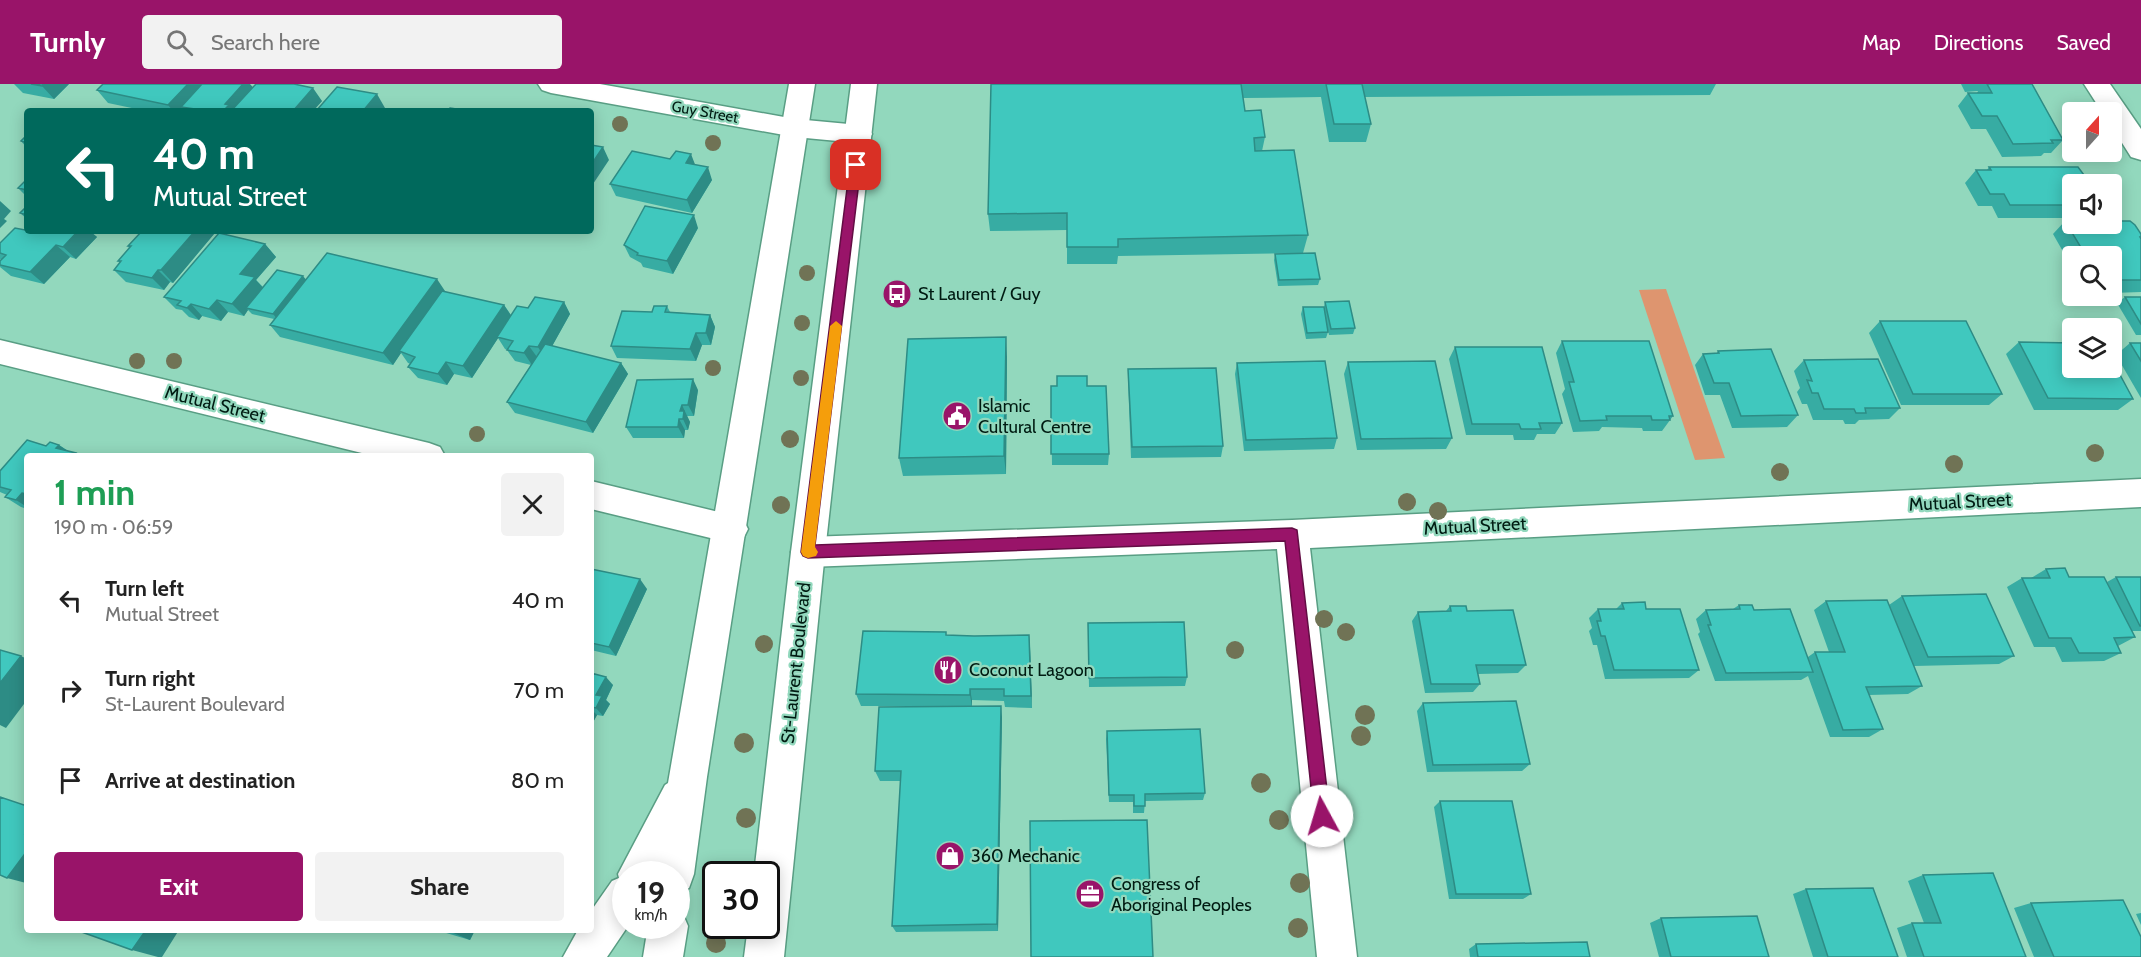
<!DOCTYPE html>
<meta charset="utf-8">
<style>
:root{--surface:#fff;--page:#f2f2f2;--text:#222;--muted:#767676;--accent:#991469}
body{margin:0;font-family:Cabin,sans-serif;background:var(--page);color:var(--text);height:100vh;display:flex;flex-direction:column;font-size:22px;white-space:nowrap}
*{box-sizing:border-box;margin:0}
p{font-size:20px;color:var(--muted)}
.icon{flex:none;width:33px;height:33px;fill:none;stroke:currentColor;stroke-width:2;stroke-linecap:round;stroke-linejoin:round}
.map{position:relative;flex:1;overflow:hidden}
.side{position:absolute;left:24px;top:369px;width:570px;height:480px;display:flex;flex-direction:column;background:var(--surface);border-radius:6px;box-shadow:0 3px 15px #0003}
.side>*{flex:none}
.guide{position:absolute;left:24px;top:24px;width:570px;height:126px;border-radius:6px;box-shadow:0 3px 15px #0003;background:#00695c;color:#fff;overflow:hidden}
.needle{width:39px;rotate:21deg}
.fabs{position:absolute;left:2062px;top:18px;display:grid;gap:12px}
.fabs a{display:grid;place-items:center;width:60px;height:60px;border-radius:6px;background:var(--surface);box-shadow:0 3px 15px #0003;font-size:30px}
.speed{position:absolute;left:612px;top:777px;display:flex;gap:12px;font-size:30px;font-weight:700;text-align:center}
.speed>*{display:grid;place-content:center;width:78px;height:78px;border-radius:50%;background:var(--surface);box-shadow:0 3px 15px #0003;line-height:1}
.speed small{font-size:15px;font-weight:400}
.speed .limit{border:3px solid #111;border-radius:9px;background:#fff;color:#111}
.pin{position:absolute;display:grid;place-items:center;width:51px;height:51px;color:#fff;margin:-26px;border-radius:12px;box-shadow:0 3px 9px #0006}
.me{position:absolute;width:66px;margin:-33px;rotate:354deg;stroke-linejoin:round;filter:drop-shadow(0 0 4px #0008)}
.turn{display:flex;align-items:center;gap:21px;height:126px;padding:0 30px;font-size:27px}
.turn .icon{width:78px;height:78px;stroke-width:2.5}
.turn b{display:block;font-size:42px;line-height:51px}
.round{display:grid;place-items:center;flex:none;width:63px;height:63px;border-radius:6px;background:var(--page)}
.summary{display:flex;align-items:center;justify-content:space-between;height:102px;padding:0 30px}
h1{font-size:36px;font-weight:700;line-height:45px;color:#1e9e55}
.cta{display:flex;gap:12px;margin-top:auto;padding:12px 30px}
.cta a{flex:1;height:69px;border-radius:6px;background:var(--accent);color:#fff;font-size:24px;font-weight:700;line-height:69px;text-align:center}
.cta a+a{background:var(--page);color:var(--text)}
ul{padding:0;list-style:none}
li{display:flex;align-items:center;gap:18px;height:90px;padding:0 30px}
li div{flex:1}
li b{display:block;font-size:22px}
li em{font-style:normal}
header{display:flex;align-items:center;gap:36px;box-sizing:border-box;height:84px;padding:0 30px;background:var(--accent);color:#fff}
header strong{font-size:28px}
nav{display:flex;gap:33px;margin-inline-start:auto;font-size:21px}
.search{width:420px;height:54px;background:var(--page);display:flex;align-items:center;gap:15px;box-sizing:border-box;padding:0 21px;border-radius:6px;color:var(--muted);font-size:22px}
.map>svg:first-child{display:block}
.green{fill:#de956f}
.lines{fill:none;stroke-linecap:round;stroke-linejoin:round}
.minor-casing{stroke:#599e84;stroke-width:3}
.major-casing{stroke:#599e84;stroke-width:3}
.minor{fill:#fff;fill-rule:evenodd}
.major{fill:#fff;fill-rule:evenodd}
.tree{fill:#707355}
.wall{fill:#37aca3}
.shaded-wall{fill:#2d8c85}
.building{fill:#40c8be;stroke:#2d8c85;stroke-width:1.5}
.route{fill:#991469;stroke:#630d44;stroke-width:1.5}
.slow{fill:#f59e0b}
.labels{text-anchor:middle;stroke-width:4.5;stroke-linejoin:round;paint-order:stroke}
.far-street-label{font-size:15px;fill:#001b12;stroke:#92d8bd}
.poi-label{font-size:18px;fill:#001b12;stroke:#92d8bd;text-anchor:start}
.street-label{font-size:18px;fill:#001b12;stroke:#92d8bd}
</style>
<header>
<strong>Turnly</strong>
<div class="search"><svg class="icon" aria-label="search" viewBox="0 0 24 24"><circle cx="10" cy="10" r="6"/><path d="M15 15l6 6"/></svg>Search here</div>
<nav><a>Map</a><a>Directions</a><a>Saved</a></nav>
</header>
<div class="map">
<svg width="2141" height="873" viewBox="0 0 2141 873">
<rect width="100%" height="100%" fill="#92d8bd"/>
<path class="green" d="M1666,205L1725,374L1695,376L1639,206Z"/>
<g class="lines">
<g class="minor-casing">
<path id="minor" d="M538,0H600L795,35L859,41L868,43L872,50L868,57L859,59L795,53L551,9L542,6Z
M2084,0H2110L2141,45V76L2131,73L2112,43V28H2102Z
M0,256L429,359L440,363L445,372H374L0,280Z
M2141,395V423L1310,464L1357,873H1317L1277,465L808,483L796,478L791,468L796,458L808,453L1292,436Z
M591,397L731,431L743,435L748,445L743,455L731,459L591,425Z"/>
</g>
<g class="major-casing">
<path id="major" d="M789,0H815L707,693L694,790L689,804L676,809V790H626V842H628L607,873H563L578,846H591V827L612,797L619,794L618,790L665,701L668,699Z
M851,0H877L825,468L784,873H744L748,842H766V790H754L791,468Z
M676,826L682,828L688,842L683,873H643L648,842H676Z"/>
</g>
<use href="#minor" class="minor"/>
<use href="#major" class="major"/>
</g>
<g class="tree">
<circle cx="620" cy="40" r="8"/>
<circle cx="713" cy="59" r="8"/>
<circle cx="807" cy="189" r="8"/>
<circle cx="802" cy="239" r="8"/>
<circle cx="137" cy="277" r="8"/>
<circle cx="174" cy="277" r="8"/>
<circle cx="713" cy="284" r="8"/>
<circle cx="801" cy="294" r="8"/>
<circle cx="477" cy="350" r="8"/>
<circle cx="790" cy="355" r="9"/>
<circle cx="2095" cy="369" r="9"/>
<circle cx="1954" cy="380" r="9"/>
<circle cx="1780" cy="388" r="9"/>
<circle cx="1407" cy="418" r="9"/>
<circle cx="781" cy="421" r="9"/>
<circle cx="1438" cy="427" r="9"/>
<circle cx="1324" cy="535" r="9"/>
<circle cx="1346" cy="548" r="9"/>
<circle cx="764" cy="560" r="9"/>
<circle cx="1235" cy="566" r="9"/>
<circle cx="1365" cy="631" r="10"/>
<circle cx="1361" cy="652" r="10"/>
<circle cx="744" cy="659" r="10"/>
<circle cx="1261" cy="699" r="10"/>
<circle cx="746" cy="734" r="10"/>
<circle cx="1279" cy="736" r="10"/>
<circle cx="1300" cy="799" r="10"/>
<circle cx="1298" cy="844" r="10"/>
<circle cx="716" cy="859" r="10"/>
</g>
<path class="wall" d="M14,0H69L54,15L23,9Z
M991,0H1716L1710,11L1365,13L1371,40L1366,58H1329L1321,13L1243,14L1245,27L1265,53L1262,67L1308,151L1303,169L1118,172L1117,180H1067V146L990,147L988,130Z
M1961,0H2032L2063,56L2051,69H2044L2041,72L2002,73L1986,45H1971L1958,22L1968,9H1977L1978,7L1965,8Z
M253,3L322,17L313,27H146L108,19L97,6Z
M27,51V64L21,57Z
M695,81L712,96L692,129L616,112L610,100Z
M1989,83L2087,95L2085,96L2073,100V134H1998L1992,122H1978L1965,99L1976,86H1987Z
M27,95V111H25L18,104Z
M27,122V135L20,129Z
M2065,137L2141,150V208L2112,209V172H2073V185L2053,150Z
M698,144L673,190L643,183L641,179L630,173L624,161Z
M92,149L97,153L76,175L70,173L44,200L11,192L0,183L1,176L0,175V159Z
M214,150L173,199L170,198L164,206L126,198L114,186L120,179L118,177L129,164L128,162Z
M265,160L276,173L256,196L263,203L306,196L445,207V208L504,221L511,231L528,224L564,218L570,230L552,262L621,279L628,290L593,349L515,329L507,318L531,281L515,277L507,266L505,265L498,254L472,294L454,290L447,301L418,294L408,283L411,280L408,279L401,269L393,281L280,253L270,241L274,235L252,230L248,226L244,232L228,228L221,237L202,232L199,236L189,233L182,226L176,225L164,213Z
M1275,170L1320,195L1318,201L1278,202L1274,176Z
M2125,213H2141V251H2136L2117,219Z
M1325,218L1355,244L1353,250L1329,251L1327,241L1328,248L1326,254L1306,255L1301,230L1303,223H1324Z
M667,222L670,228L710,231L715,243L711,261H702L696,277L617,274L611,262L652,228Z
M1880,237L2002,310L1989,321H1901L1869,249Z
M1562,257L1673,332L1662,347H1643L1642,344L1602,343L1599,347L1573,348L1562,310L1565,305L1556,269Z
M2019,258L2133,315L2118,326H2034L2006,270Z
M2130,259H2141V314L2116,271Z
M1455,263L1562,339L1555,350H1537L1534,356H1514L1513,351H1466L1449,275Z
M1718,267L1798,331L1787,343L1732,344L1720,311H1705L1695,281L1703,270H1716Z
M1007,273L1006,390L903,392L899,374Z
M1804,276L1900,324L1889,335L1859,336L1855,340H1845L1843,336H1813L1807,320H1802L1797,308L1800,304L1794,287Z
M1348,278L1452,354L1446,365L1357,366L1344,290Z
M1237,279L1337,354L1334,365L1244,367L1235,290Z
M1128,285L1223,362L1221,373L1131,374L1128,296Z
M1051,302H1087L1109,370L1108,381H1052Z
M698,306L694,332H687L690,338L688,346H685L684,354H633L626,343Z
M27,356L46,362L50,358L59,361L68,367L76,369L80,372H27V425L21,423L5,413L7,411L0,408V387Z
M591,485L647,505L616,572L591,566Z
M2046,485L2069,493L2135,553L2118,562L2121,569L2104,577L2062,578L2055,563H2034L2007,503L2022,494H2031Z
M2116,493H2141V547H2131L2107,498Z
M1902,512L2014,572L1999,580L1914,582L1889,521Z
M1826,517L1922,602L1908,610L1869,611L1883,645L1869,653H1830L1808,592L1801,596L1715,597L1698,550L1700,548L1696,535L1706,526L1733,525L1739,521L1754,526L1808,573L1815,568H1829L1814,526Z
M1622,519L1646,525L1699,586L1689,594L1605,595L1597,561H1593L1589,547L1592,544L1589,534L1598,525H1616Z
M1450,522L1467,527L1526,581L1518,589L1478,590L1480,600L1473,608L1425,609L1412,537L1418,528L1446,527Z
M1088,539L1187,593L1185,602L1089,603Z
M947,551L1030,563L1032,624L1005,623L1004,617L972,616V622L1002,633L998,847L896,848L892,842L901,697H880L875,687L950,622H861L856,610Z
M591,589L613,601L606,616L610,620L603,632L597,631L591,642Z
M1423,619L1530,680L1522,687L1427,688L1417,627Z
M1107,647L1205,709L1203,716L1145,717L1144,729H1133V718H1109L1106,655Z
M1440,717L1531,810L1523,815H1449L1434,723Z
M1923,791L2026,873H1907L1897,844L1912,839H1924L1908,797Z
M1806,805L1898,873H1813L1793,810Z
M2031,819L2141,873H2034L2014,824Z
M2141,829V841L2136,830Z
M1661,834L1769,873H1659L1650,839Z
M436,846H475L470,856Z
M1476,860L1590,873H1470L1469,865Z"/>
<path class="shaded-wall" d="M44,0H69L54,15L42,2Z
M188,0H211L181,23L184,27H173L168,21Z
M243,0H250L257,8L240,27H223L225,20Z
M313,4L322,17L313,27H293Z
M377,10L385,24L382,27H363Z
M603,63L609,76L591,103V81Z
M691,70L696,83L686,79Z
M708,83L712,96L692,129L687,116Z
M0,117L11,127L4,135L7,137L0,144Z
M694,131L698,144L673,190L667,177Z
M78,147H94L92,149L97,153L76,175L63,163Z
M195,147H211L214,150L173,199L161,186Z
M265,160L276,173L256,196L265,206L246,224L248,226L244,232L232,220L240,190Z
M56,161L70,173L44,200L30,188Z
M158,186L170,198L164,206L152,194Z
M303,192L308,198L278,236L273,230Z
M437,195L445,207L401,268L399,267L401,269L393,281L383,269Z
M217,216L228,228L221,237L209,225Z
M564,218L570,230L545,275L538,263Z
M191,220L202,232L199,236L187,224Z
M504,221L512,233L472,294L463,282Z
M710,231L715,243L711,261L706,249Z
M696,249L702,261L696,277L690,265Z
M1006,253L1007,273L1006,390L1004,372Z
M529,262L537,273L532,281L524,269Z
M446,278L454,290L447,301L438,290Z
M621,279L628,290L593,349L586,338Z
M693,295L698,306L694,332L688,321Z
M682,321L690,338L688,346L683,335L680,327Z
M679,335L685,346L684,354L678,343Z
M59,361L74,371L56,364Z
M22,409L27,412V423L16,416Z
M640,495L647,505L616,572L609,563Z
M1029,551L1030,563L1032,624L1031,612Z
M21,572L27,575V616L6,644L0,641V599Z
M606,593L613,601L606,616L610,620L603,632L596,624V611Z
M970,605L972,616V623L970,611Z
M1001,622L1002,633L998,847L997,840Z
M591,625L597,631L591,642Z
M27,767V798L26,799L7,794Z
M146,846H179L162,873H158L132,866Z
M452,846H475L470,856L451,848Z"/>
<path class="building" d="M31,0H44L42,2Z
M103,0H188L168,21L97,6Z
M202,0H243L225,20L229,21L223,27H209L181,23Z
M256,0H294L313,4L293,27H231Z
M991,0H1241L1245,27L1261,26L1265,53L1254,54L1255,67L1294,66L1308,151L1118,155V163H1067V129L988,130Z
M1326,0H1362L1371,40H1334Z
M1987,0H2032L2063,56H2051L2053,59L2013,60L1997,32H1982L1968,9H1992Z
M337,3L377,10L363,27H316Z
M450,24L463,26L447,27Z
M54,25L65,27H52Z
M27,51V59L21,57Z
M591,61L603,63L591,81Z
M632,67L670,75L676,67L691,70L686,79L708,83L687,116L610,100Z
M1989,83H2078L2087,95H2084L2088,100H2073V121H2010L2004,110H1990L1976,86H1991Z
M27,95V106L18,104Z
M27,122V131L20,129Z
M645,122L694,131L667,177L637,171L638,169L624,161Z
M2065,137H2073V140H2112V137H2130L2135,141L2141,150V153H2140L2141,155V196H2112V172H2086Z
M27,143V147H78L63,163L56,161L30,188L0,181V177L6,171L0,169V159L15,144L25,146Z
M142,147H195L161,186H158L152,194L114,186L121,177H118L131,162H128Z
M219,149L265,160L240,190L255,193L232,220L217,216L209,225L191,220L187,224L177,221L181,217L164,213Z
M327,169L437,195L383,269L270,241Z
M1315,169L1320,195L1279,196L1275,170Z
M277,186L303,192L273,230L246,224Z
M442,207L504,221L463,282L446,278L438,290L408,283L415,273L399,267Z
M535,213L564,218L538,263L529,262L524,269L507,266L513,257L497,253L517,222L528,224Z
M2125,213H2141V240Z
M1349,217L1355,244L1331,245L1325,218Z
M654,222H667L665,228L710,231L706,249H696L690,265L611,262L622,227L652,228Z
M1303,223H1324L1328,248L1307,249Z
M1880,237H1966L2002,310H1913Z
M1006,253L1004,372L899,374L908,255Z
M1562,257H1649L1673,332H1669L1670,336H1652L1651,332H1606L1607,336L1580,337L1569,298H1574Z
M2019,258L2073,259V284H2112V276L2133,315L2048,314Z
M2130,259H2141V277Z
M545,260L621,279L586,338L507,318Z
M1455,263H1542L1562,339H1539L1541,345H1521L1519,340H1472Z
M1771,265L1798,331L1741,332L1729,299H1714L1703,270L1719,269L1718,267Z
M1878,275L1900,324H1865L1866,329H1856L1854,325H1824L1818,309H1812L1807,296L1812,297L1804,276Z
M1325,277L1337,354L1246,356L1237,279Z
M1435,277L1452,354L1361,355L1348,278Z
M1216,284L1223,362L1132,363L1128,285Z
M1057,292H1087V302H1106L1109,370H1051V302H1057Z
M693,295L688,321H682L680,327H684L683,335H679L678,343H626L637,296Z
M27,356L46,362L50,358L59,361L56,364L76,369L73,372H27V410L22,409L16,416L5,413L11,406L0,403V387Z
M2065,484L2069,493H2104L2135,553L2114,554L2121,569H2079L2071,554H2049L2022,494H2050L2046,485Z
M591,485L640,495L609,563L591,559Z
M2116,493H2141V542H2140Z
M1986,510L2014,572L1928,573L1902,512Z
M1887,516L1922,602L1866,603L1883,645L1843,646L1815,568H1845L1826,517Z
M1645,518L1646,525H1680L1699,586H1614L1605,552H1601L1597,537H1601L1598,525H1624L1622,519Z
M1739,521H1752L1754,526L1790,525L1813,588L1726,589L1708,541H1711L1706,526L1740,525Z
M1450,522H1466L1467,527L1513,526L1526,581H1476L1480,600H1431L1418,528L1451,527Z
M1184,538L1187,593L1089,594L1088,539Z
M863,547L946,548V551L974,552L1029,551L1031,612H1004V605H970V611L856,610Z
M0,566L21,572L0,599Z
M591,589L606,593L596,611L602,612L596,624L591,623Z
M1516,617L1530,680L1433,681L1423,619Z
M1001,622L997,840L892,842L901,687H875L879,623Z
M1200,645L1205,709L1145,710V722H1134V711H1109L1107,647Z
M0,713L27,722V748L25,750L27,751V767L7,794L0,791Z
M1440,717H1512L1531,810H1456Z
M1147,736L1153,873H1031L1030,737Z
M1993,789L2026,873H1924L1912,839H1941L1923,791Z
M1873,804L1898,873H1828L1806,805Z
M2123,816L2141,853V873H2054L2031,819Z
M1757,832L1769,873H1671L1661,834Z
M76,846H146L132,866Z
M1587,858L1590,873H1478L1476,860Z"/>
<path class="route" d="M856,77L861,81L815,461L1292,444L1297,446L1330,732L1328,738L1322,740L1317,738L1314,732L1285,457L808,474L803,472L801,468L850,81Z"/>
<path class="slow" d="M836,237L842,242L815,463L818,468L816,472L808,474L803,472L801,468L830,242Z"/>
<defs>
<g id="bus-disc" transform="scale(1.5)"><circle r="9.5" fill="#991469" stroke="#92d8bd"/><path d="M-5-6H5V4H4V6H2V4H-2V6H-4V4H-5ZM-3.5-4V0h7V-4ZM-3.5 1.2v1.5H-2V1.2ZM2 1.2v1.5H3.5V1.2Z" fill="#fff"/></g>
<g id="civic-disc" transform="scale(1.5)"><circle r="9.5" fill="#991469" stroke="#92d8bd"/><path d="M-.6-6.5H3V-4.5H.6V-3L4-1V1h2V6H-6V1h2V-1L-.6-3ZM-1.2 2.5V6h2.4V2.5Z" fill="#fff"/></g>
<g id="restaurant-disc" transform="scale(1.5)"><circle r="9.5" fill="#991469" stroke="#92d8bd"/><path d="M-5-6h1v4h1v-4h1v4h1v-4h1v5L-1.5 .5V6h-2V.5L-5-1ZM5-6V6H3V1.5H1.5Q1.5-4 5-6Z" fill="#fff"/></g>
<g id="shop-disc" transform="scale(1.5)"><circle r="9.5" fill="#991469" stroke="#92d8bd"/><path d="M-5-2.5h2.3a2.7 3.5 0 0 1 5.4 0H5L5.5 6h-11ZM-1.5-2.5h3a1.5 2.3 0 0 0-3 0Z" fill="#fff"/></g>
<g id="office-disc" transform="scale(1.5)"><circle r="9.5" fill="#991469" stroke="#92d8bd"/><path d="M-6-3h4V-5.5h4V-3h4V5H-6ZM-1-4.5V-3h2v-1.5ZM-6 0V1H6V0Z" fill="#fff"/></g>
</defs>
<g fill-rule="evenodd">
<use href="#bus-disc" x="897" y="210"/>
<use href="#civic-disc" x="957" y="332"/>
<use href="#restaurant-disc" x="948" y="586"/>
<use href="#shop-disc" x="950" y="772"/>
<use href="#office-disc" x="1090" y="810"/>
</g>
<g class="labels">
<g class="far-street-label">
<text transform="translate(705 28) rotate(10)" y="5">Guy Street</text>
</g>
<g class="poi-label">
<text x="918" y="216">St Laurent / Guy</text>
<text x="978" y="328">Islamic<tspan x="978" dy="21">Cultural Centre</tspan></text>
<text x="969" y="592">Coconut Lagoon</text>
<text x="971" y="778">360 Mechanic</text>
<text x="1111" y="806">Congress of<tspan x="1111" dy="21">Aboriginal Peoples</tspan></text>
</g>
<g class="street-label">
<text transform="translate(215 320) rotate(14)" y="6">Mutual Street</text>
<text transform="translate(1960 418) rotate(-3)" y="6">Mutual Street</text>
<text transform="translate(1475 442) rotate(-3)" y="6">Mutual Street</text>
<text transform="translate(796 579) rotate(-84)" y="6">St-Laurent Boulevard</text>
</g>
</g>
</svg>
<div class="fabs">
<a><svg class="needle" viewBox="-14 -14 28 28"><path d="M0-13l5 13h-10z" fill="#e53935"/><path d="M0 13l5-13h-10z" fill="#767676"/></svg></a>
<a><svg class="icon" aria-label="sound" viewBox="0 0 24 24"><path d="M4 9h4l5-4v14l-5-4H4zM17 9q2 3 0 6"/></svg></a>
<a><svg class="icon" aria-label="search" viewBox="0 0 24 24"><circle cx="10" cy="10" r="6"/><path d="M15 15l6 6"/></svg></a>
<a><svg class="icon" aria-label="layers" viewBox="0 0 24 24"><path d="M12 4l9 5-9 5-9-5zM3 14l9 5 9-5"/></svg></a>
</div>
<div class="speed"><div>19<small>km/h</small></div><div class="limit">30</div></div>
<div class="pin" style="left:856px;top:81px;background:#d93025"><svg class="icon" aria-label="arrive" viewBox="0 0 24 24"><path d="M6 21V4h12l-3 4 3 4H6"/></svg></div>
<svg class="me" style="left:1322px;top:732px" viewBox="-20 -20 40 40"><circle r="19" fill="#fff"/><path d="M0-13L10 11 0 6-10 11z" fill="#991469"/></svg>
<div class="guide">
<div class="turn"><svg class="icon" aria-label="left" viewBox="0 0 24 24"><path d="M17 20v-9H6M10 6l-5 5 5 5"/></svg><div><b>40 m</b>Mutual Street</div></div>
</div>
<section class="side">
<div class="summary"><div><h1>1 min</h1><p>190 m · 06:59</p></div><a class="round"><svg class="icon" aria-label="close" viewBox="0 0 24 24"><path d="M6 6l12 12M18 6L6 18"/></svg></a></div>
<ul>
<li><svg class="icon" aria-label="left" viewBox="0 0 24 24"><path d="M17 20v-9H6M10 6l-5 5 5 5"/></svg><div><b>Turn left</b><p>Mutual Street</p></div><em>40 m</em></li>
<li><svg class="icon" aria-label="right" viewBox="0 0 24 24"><path d="M7 20v-9h11M14 6l5 5-5 5"/></svg><div><b>Turn right</b><p>St-Laurent Boulevard</p></div><em>70 m</em></li>
<li><svg class="icon" aria-label="arrive" viewBox="0 0 24 24"><path d="M6 21V4h12l-3 4 3 4H6"/></svg><div><b>Arrive at destination</b></div><em>80 m</em></li>
</ul>
<div class="cta"><a>Exit</a><a>Share</a></div>
</section>
</div>
